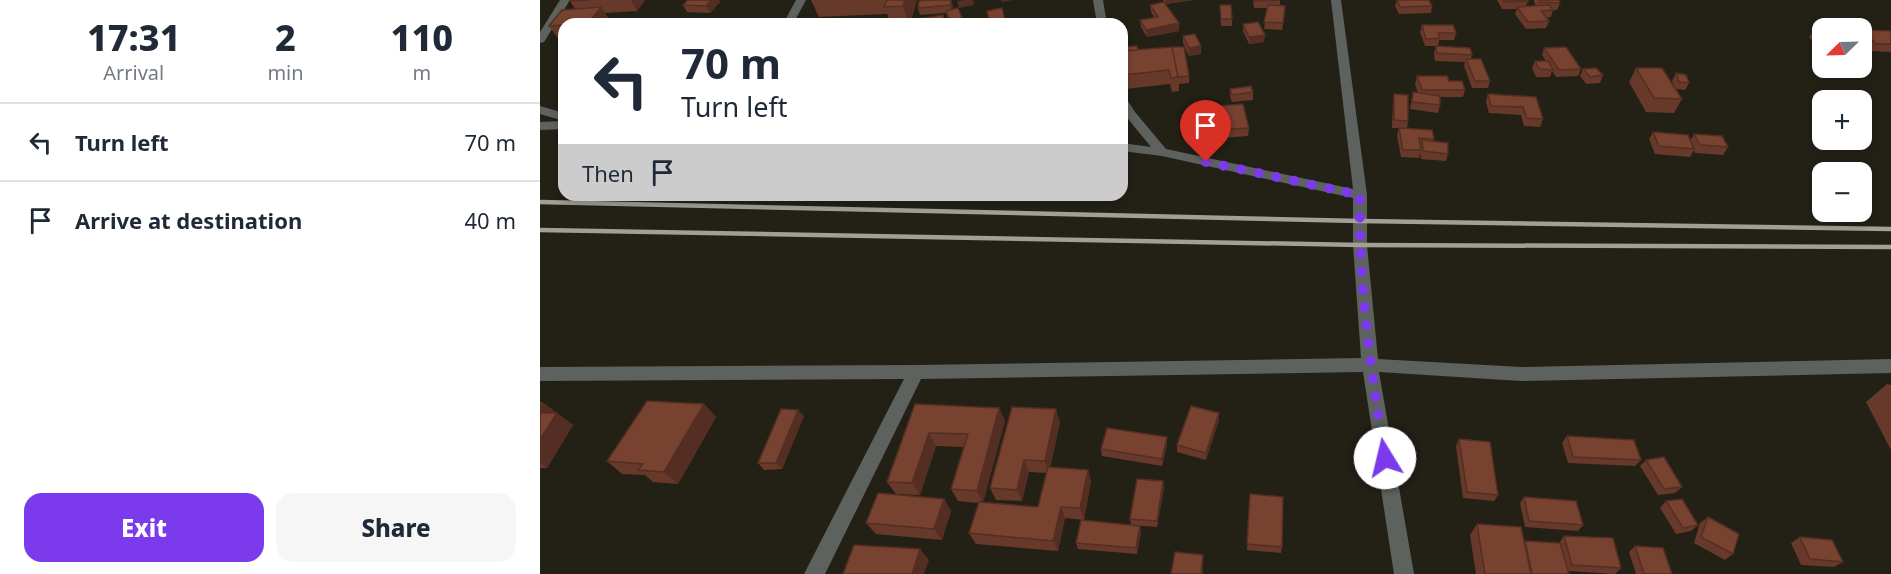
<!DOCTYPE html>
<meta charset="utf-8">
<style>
:root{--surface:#fff;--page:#f6f6f7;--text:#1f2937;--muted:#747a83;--line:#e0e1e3;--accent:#7c3aed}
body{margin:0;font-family:"Noto Sans",sans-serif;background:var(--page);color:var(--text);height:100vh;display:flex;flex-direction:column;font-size:22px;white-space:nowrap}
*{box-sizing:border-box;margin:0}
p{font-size:20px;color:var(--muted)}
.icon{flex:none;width:33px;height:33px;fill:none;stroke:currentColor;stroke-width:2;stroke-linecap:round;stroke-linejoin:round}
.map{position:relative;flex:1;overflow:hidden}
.details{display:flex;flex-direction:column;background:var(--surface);width:540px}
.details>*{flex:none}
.top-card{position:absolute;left:18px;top:18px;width:570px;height:183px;border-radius:18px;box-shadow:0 3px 9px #0003;background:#fff;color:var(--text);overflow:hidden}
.needle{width:39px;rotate:247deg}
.controls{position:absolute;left:1272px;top:18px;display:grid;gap:12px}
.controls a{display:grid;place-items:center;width:60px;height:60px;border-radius:12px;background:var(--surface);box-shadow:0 3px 9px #0003;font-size:30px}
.pin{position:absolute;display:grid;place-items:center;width:51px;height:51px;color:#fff;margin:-62px -26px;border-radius:50% 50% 50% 0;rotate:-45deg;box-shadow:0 0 6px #0007}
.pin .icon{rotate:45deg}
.me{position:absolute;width:66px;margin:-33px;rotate:351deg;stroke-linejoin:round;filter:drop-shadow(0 0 4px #0008)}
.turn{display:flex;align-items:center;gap:21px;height:126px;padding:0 24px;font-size:27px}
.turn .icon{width:78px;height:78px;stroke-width:2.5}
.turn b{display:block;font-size:42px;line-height:51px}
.then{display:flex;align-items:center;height:57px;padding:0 24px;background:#0003;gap:12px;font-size:22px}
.eta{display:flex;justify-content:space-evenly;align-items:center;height:102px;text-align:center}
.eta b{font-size:36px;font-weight:800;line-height:42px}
.button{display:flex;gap:12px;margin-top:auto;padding:12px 24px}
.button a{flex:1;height:69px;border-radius:18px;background:var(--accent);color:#fff;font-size:24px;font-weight:800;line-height:69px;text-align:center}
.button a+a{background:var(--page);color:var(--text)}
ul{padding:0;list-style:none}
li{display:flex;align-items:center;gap:18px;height:78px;padding:0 24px;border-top:2px solid var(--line)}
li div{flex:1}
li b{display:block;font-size:22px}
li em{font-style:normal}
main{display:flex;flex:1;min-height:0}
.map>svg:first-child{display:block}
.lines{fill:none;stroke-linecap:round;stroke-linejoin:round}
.minor{fill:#5d625f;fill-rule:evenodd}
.rail{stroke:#a29f97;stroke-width:4.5}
.wall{fill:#67392a}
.shaded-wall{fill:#542e22}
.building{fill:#784231;stroke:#542e22;stroke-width:1.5}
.route{stroke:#7c3aed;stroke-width:10;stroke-dasharray:0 18}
</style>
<main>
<section class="details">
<div class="eta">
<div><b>17:31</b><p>Arrival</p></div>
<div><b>2</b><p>min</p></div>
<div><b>110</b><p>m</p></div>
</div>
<ul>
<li><svg class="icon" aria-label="left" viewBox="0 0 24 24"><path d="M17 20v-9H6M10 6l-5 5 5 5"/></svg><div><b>Turn left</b></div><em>70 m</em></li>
<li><svg class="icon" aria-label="arrive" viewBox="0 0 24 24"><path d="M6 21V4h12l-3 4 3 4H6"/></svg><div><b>Arrive at destination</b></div><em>40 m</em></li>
</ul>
<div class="button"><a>Exit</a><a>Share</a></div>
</section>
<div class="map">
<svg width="1351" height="574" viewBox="0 0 1351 574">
<rect width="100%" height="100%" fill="#232016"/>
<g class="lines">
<path class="minor" d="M20,0H30L4,42L0,43V32Z
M256,0H266L253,24H243Z
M553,0H563L567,24H557Z
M791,0H801L827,195V245L838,359L981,367L1351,359V373L981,381L839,372L874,574H854L823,372L381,379L285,574H264L364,379L0,381V367L376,365L821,358L813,245V198L622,156L582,151V143L611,147L584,114L582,96L586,98L595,112L626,149L813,189Z
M0,106L24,113V121L0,114Z
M24,121V129L0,130V122Z"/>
<path class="rail" d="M0,202L820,221L1351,229
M0,230L820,245L1351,247"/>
</g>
<path class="wall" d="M31,0H105L97,11L65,13L70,21L68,24H24V40H19L9,26L35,9L30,1Z
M148,0H179L180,2L170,13L147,12L143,5Z
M271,0H377L370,24H351L347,14L279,17Z
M390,0L413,6L412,9L424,24H411L406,13L380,15L378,8Z
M623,0H654L626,4L639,31L607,37L601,27L600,20L614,17L611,12L610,5L624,2Z
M713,0H740V5L745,13L742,30L724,29L727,8H714Z
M857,0H889L892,6L891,13L859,14L855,6Z
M957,0H987L988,1L986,6H996L994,2V0H1019L1020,3L1017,10H1013L1011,17L1006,18L1009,21L1006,28L986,29L975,14L977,9H962Z
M680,5L692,19V26H681Z
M703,24L724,42L709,44L703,31Z
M882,25L916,33L914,40H899L898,46H885L880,32Z
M1274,30H1282V51H1281L1269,37Z
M1323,30L1351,31V52L1331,51L1322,41V32Z
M643,36L661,46V54L649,56L643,43Z
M896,46L932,55L931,59L950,81L948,88H932L924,66L925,62L895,61L894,53Z
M582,47L598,50L649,76V83L639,84V91L632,92L630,84L585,89L582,65Z
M1004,48L1041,69L1038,76L1016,77L1012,71L1010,77H996L992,68L995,61H1006L1002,55Z
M1096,68L1135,88L1132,81L1136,73L1149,83L1145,90L1136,89L1142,99L1134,113L1106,112L1089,82Z
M1043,69L1063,75L1060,83L1046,84L1040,76Z
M877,76L909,81L925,90L923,97H900V105L898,113L870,109L873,92L878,93L875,84Z
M690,89L713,92V100L692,102L690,96Z
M854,94L868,121L867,129L894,139L893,141L908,154L906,161L881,159L880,153L879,158L861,157L857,136L859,128H861H852L853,102Z
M948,94L996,97L1003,119L1000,127L984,126L981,115L949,113L946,102Z
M677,106L709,128L708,136L682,138L677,114Z
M1113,132L1150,141L1154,134L1188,147L1183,155L1155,153L1154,150L1150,157L1115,154L1109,139Z
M1347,384L1351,385V450L1326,402Z
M0,402H2L33,425L7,468H0Z
M164,404L176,417L138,484L113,482L105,475L82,474L67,461Z
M375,404L459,408L465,421L443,502L498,507L506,473L489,472L482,501L456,500L450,488L520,422L510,467L548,470L551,482L544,520L525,518L518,551L436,544L429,533L439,503L418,501L411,489L424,447L396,446L380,495L356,494L347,482Z
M264,416L242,469L224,470L218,463Z
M679,420L666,460L637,452V445Z
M1027,436L1101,460L1095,466L1028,463L1022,443Z
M627,437V444L622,466L562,456L561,449Z
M919,439L958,495L954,501L923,498L916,446Z
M1106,460L1142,487L1135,493L1118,495L1100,466Z
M623,481L624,488L617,527L591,525L590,519Z
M710,494L742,547L741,553L707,550Z
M984,497L1043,525L1038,531L985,527L980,503Z
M404,499L411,511L402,540L336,534L326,523Z
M1126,501L1158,525L1151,531L1136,534L1120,508Z
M1168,517L1193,554L1185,560L1154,543L1160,523Z
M937,524L984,542L1019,543L1024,536L1081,568L1075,574L1028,571L1029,574H936L930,535Z
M601,532L597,554L538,549L536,543Z
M1260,537L1303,562L1294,567L1261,565L1251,543Z
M1095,546L1132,574H1096L1089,552Z"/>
<path class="shaded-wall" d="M91,0H105L97,11Z
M171,0H179L180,2L170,13L166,6Z
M365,0H377L369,24L363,6Z
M411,0L413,6L412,12L410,5Z
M424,0H433L434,5L419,8L417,1Z
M461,0H473L462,2Z
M625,0H654L625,4Z
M61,7L70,21L68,24H49Z
M422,18L424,24H411L410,21Z
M639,23V31L607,37L606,30Z
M725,35L724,42L709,44V37Z
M661,46V54L649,56V48Z
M2,402L33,425L7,468L0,463V405Z
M164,404L176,417L138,484L124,472Z
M459,408L465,421L443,503L437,491Z
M516,409L520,422L509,474L505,461Z
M258,410L264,416L242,469L236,463Z
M679,413V420L666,460V453Z
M389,433L396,446L380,495L372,483Z
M627,437V444L622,466V459Z
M484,460L489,472L482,501L477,490Z
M548,470L551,482L544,520L540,508Z
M623,481L624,488L617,527V521Z
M404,499L411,511L402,540L394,529Z
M521,507L525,518L518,551L513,541Z
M600,526L601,532L597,554L596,548Z
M380,549L389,560L384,574H372Z
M663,555V574H661Z"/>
<path class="building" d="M31,0H49L30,1Z
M148,0H171L166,6L143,5Z
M347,0H365L363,6L344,7Z
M390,0H411L410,5L378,8L379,1Z
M714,0H740L714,1Z
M857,0H889L892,6L860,7Z
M963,0H987L988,1L964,2Z
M999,0H1019L1020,3L1000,2Z
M624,2L639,23L606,30L600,20L618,17L610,5Z
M680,5H691L692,19H681Z
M728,5L745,6L743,23L724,22Z
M1009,5L1013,10L1001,11L1009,21L988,22L977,7Z
M61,7L49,23L24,24V25L9,26L22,10Z
M418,8L422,18L410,21L406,11Z
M462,8L466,24H450L447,11Z
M403,15L404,24H378L377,19Z
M718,22L725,35L709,37L703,24Z
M882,25H913L916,33H898L900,38L886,39Z
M1274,30H1282V39Z
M1323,30L1351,31V44H1336Z
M655,34L661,46L649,48L643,36Z
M597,46L598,50L582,51V47Z
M896,46L930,48L932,55L897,53Z
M632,47L638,77L631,78L629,70L584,75L582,61V51Z
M632,47H644L649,76L638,77Z
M1026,47L1041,69L1019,70L1004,48Z
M926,59H941L950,81H935Z
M995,61H1008L1013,70L999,69Z
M1056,68L1063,75L1050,77L1043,69Z
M1096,68H1122L1142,99L1114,98Z
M1136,73L1146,75L1149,83L1139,82Z
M877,76H907L909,81H922L925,90H882Z
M711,86L713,92L692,95L690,89Z
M873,92L900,96V105L872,102Z
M854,94L868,95V121L854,120Z
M948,94L996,97L1003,119L987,118L983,107L951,106Z
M703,104L709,128L682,130L677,106Z
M859,128L892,130L894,139L879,138L881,150H863Z
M1113,132L1148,135L1154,149L1119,146Z
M1154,134L1182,136L1188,147L1160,145Z
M882,140L908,143V154L883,151Z
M107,401L164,404L124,472L98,470L103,464L67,461Z
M375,404L459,408L437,491L411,489L428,434L389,433L372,483L347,482Z
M651,406L679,413L666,453L637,445Z
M472,407L516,409L505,461L484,460L477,490L450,488Z
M241,409L258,410L236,463H218Z
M0,413H17L0,439Z
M567,428L627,437L622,459L561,449Z
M1027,436L1094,440L1101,460L1033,457Z
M919,439L950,442L958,495L927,492Z
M1124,457L1142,487L1124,489L1106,460Z
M508,467L548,470L540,508L521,507L513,541L429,533L439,502L498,507Z
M597,479L623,481L617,521L590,519Z
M338,493L404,499L394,529L326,523Z
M710,494L743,497L742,547L707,544Z
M984,497L1036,501L1043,525L989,521Z
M1142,499L1158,525L1143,528L1126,501Z
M1168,517L1199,534L1193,554L1161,537Z
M541,520L600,526L596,548L536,543Z
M937,524L981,527L991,574H945Z
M1024,536L1073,538L1081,568L1032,565Z
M1260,537L1292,540L1303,562L1270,559Z
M985,541L1020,543L1029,574H992Z
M314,545L380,549L372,574H303Z
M1095,546L1123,548L1132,574H1104Z
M635,552L663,555L661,574H631Z"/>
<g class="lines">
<path class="route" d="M666,162L820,195C818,283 831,371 845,458"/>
</g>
</svg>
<div class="controls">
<a><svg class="needle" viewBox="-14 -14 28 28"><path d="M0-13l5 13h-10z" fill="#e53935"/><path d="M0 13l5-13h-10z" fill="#747a83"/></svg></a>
<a>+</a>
<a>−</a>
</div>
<div class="pin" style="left:666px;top:162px;background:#d93025"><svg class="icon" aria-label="arrive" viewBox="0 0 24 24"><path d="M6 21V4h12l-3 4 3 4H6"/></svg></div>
<svg class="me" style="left:845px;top:458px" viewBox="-20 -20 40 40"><circle r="19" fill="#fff"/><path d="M0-13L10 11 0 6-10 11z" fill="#7c3aed"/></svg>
<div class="top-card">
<div class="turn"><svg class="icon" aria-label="left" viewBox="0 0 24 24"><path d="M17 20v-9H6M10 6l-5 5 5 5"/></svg><div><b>70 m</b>Turn left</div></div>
<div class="then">Then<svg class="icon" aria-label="arrive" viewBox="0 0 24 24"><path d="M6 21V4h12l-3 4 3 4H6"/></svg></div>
</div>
</div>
</main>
